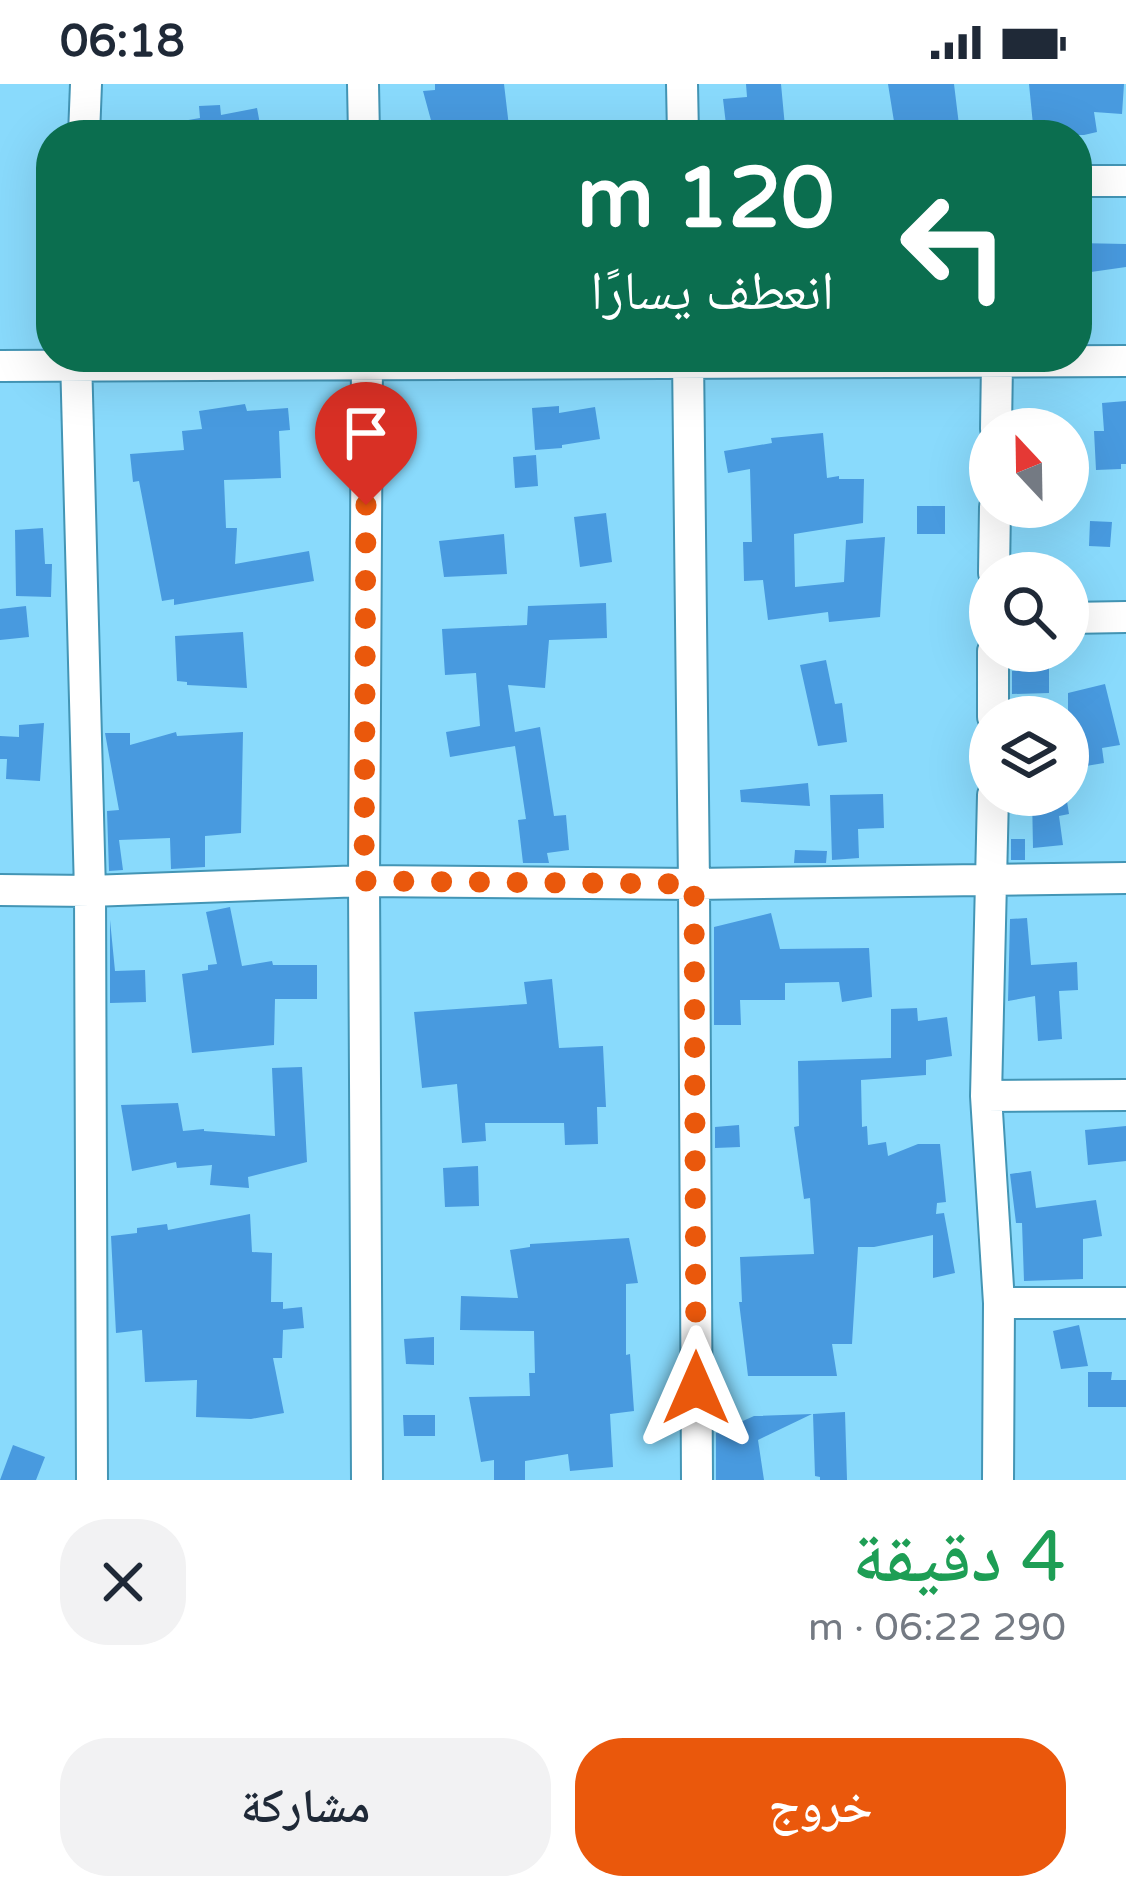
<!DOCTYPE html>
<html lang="ar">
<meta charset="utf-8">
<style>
:root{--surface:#fff;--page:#f2f2f3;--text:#1f2937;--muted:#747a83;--accent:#ea580c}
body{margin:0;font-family:"Varela Round","Noto Naskh Arabic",sans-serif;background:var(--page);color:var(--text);direction:rtl;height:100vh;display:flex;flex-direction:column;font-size:45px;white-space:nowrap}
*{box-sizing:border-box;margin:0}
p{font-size:39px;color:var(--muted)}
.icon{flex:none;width:66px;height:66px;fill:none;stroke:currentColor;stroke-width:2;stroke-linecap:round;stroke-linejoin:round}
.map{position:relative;height:1396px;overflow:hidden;direction:ltr}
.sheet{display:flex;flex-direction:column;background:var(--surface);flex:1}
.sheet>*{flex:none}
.hud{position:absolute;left:36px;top:36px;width:1056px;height:252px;border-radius:48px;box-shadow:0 12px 48px #0002;direction:rtl;background:#0b6e4f;color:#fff;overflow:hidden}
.needle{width:78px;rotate:338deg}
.tools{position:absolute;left:969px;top:324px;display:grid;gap:24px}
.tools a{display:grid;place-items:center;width:120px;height:120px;border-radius:50%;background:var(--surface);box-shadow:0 12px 48px #0002;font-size:60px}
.pin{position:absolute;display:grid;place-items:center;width:102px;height:102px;color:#fff;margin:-123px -51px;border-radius:50% 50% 50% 0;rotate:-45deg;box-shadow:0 0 12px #0007}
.pin .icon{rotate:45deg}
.me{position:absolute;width:132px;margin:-66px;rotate:0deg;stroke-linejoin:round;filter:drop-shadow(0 0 9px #0008)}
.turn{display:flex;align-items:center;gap:42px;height:252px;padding:0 60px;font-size:54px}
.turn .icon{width:156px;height:156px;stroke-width:2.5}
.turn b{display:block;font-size:84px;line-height:102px}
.round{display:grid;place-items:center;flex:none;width:126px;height:126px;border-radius:48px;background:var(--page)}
.headline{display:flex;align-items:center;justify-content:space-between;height:204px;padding:0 60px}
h1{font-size:72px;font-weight:600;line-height:90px;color:#1e9e55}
.button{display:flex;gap:24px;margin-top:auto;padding:24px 60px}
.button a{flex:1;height:138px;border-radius:48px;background:var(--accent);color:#fff;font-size:48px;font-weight:600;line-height:138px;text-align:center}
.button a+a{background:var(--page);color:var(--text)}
.status{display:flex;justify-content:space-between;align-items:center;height:84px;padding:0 60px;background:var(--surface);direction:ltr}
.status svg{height:33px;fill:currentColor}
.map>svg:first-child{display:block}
.building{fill:#489adf}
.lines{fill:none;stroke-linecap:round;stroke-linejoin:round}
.minor-casing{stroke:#4395b5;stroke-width:34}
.minor{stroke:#fff;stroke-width:30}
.route{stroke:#ea580c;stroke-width:21;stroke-dasharray:0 37.8}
</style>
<div class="status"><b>06:18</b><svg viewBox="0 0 49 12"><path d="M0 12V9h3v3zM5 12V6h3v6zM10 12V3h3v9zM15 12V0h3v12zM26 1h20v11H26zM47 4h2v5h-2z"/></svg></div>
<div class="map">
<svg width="1126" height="1396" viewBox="0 0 1126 1396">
<rect width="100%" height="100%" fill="#89dafc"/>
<path class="building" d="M435,0H504L510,51H435L423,7L435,6Z
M746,0H781L785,43L727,49L723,15L747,13Z
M888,0H954L959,41L896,50Z
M1029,0H1124L1122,30L1094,28L1097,48L1084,51H1034Z
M220,21L221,31L257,24L262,51H172L171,39L200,34L199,22Z
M1077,159L1126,160V183L1077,190Z
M1126,317V380H1121V385L1096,386L1094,347H1104L1102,319Z
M245,320L247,327L288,324L290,346L279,347L281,394L224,396L226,444H237L235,480L309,467L314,497L174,521V515L162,517L139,397L133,398L130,370L184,366L182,347L202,345L199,327Z
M559,322V329L595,323L600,355L562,361V364L535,366L532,324Z
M823,349L827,394L839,392V395H864L863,439L794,450L795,503L844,498L846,456L885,453L880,533L829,538L828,528L768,536L763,496L744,497L743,458H752L750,385L728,389L724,367L772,359L771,354Z
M536,371L538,402L515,404L513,373Z
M917,422H945V450H917Z
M606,429L612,478L580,483L574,433Z
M1090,437L1112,438L1110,463L1089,462Z
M43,444L45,480H52L51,513L16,512L15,446Z
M504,450L507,490L444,493L439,457Z
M606,519L607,554L549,556L545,604L508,601L515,648L540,643L554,732L566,731L569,766L547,769L549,779H523L518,736L526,735L515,662L450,673L446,648L480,642L476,589L445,591L442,545L527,541L528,522Z
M26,522L29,553L0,556V525Z
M243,548L247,604L187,601V598L177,597L175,552Z
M826,576L835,620L842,619L847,658L818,662L800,581Z
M1049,579V609L1012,610V587H1018V580Z
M1105,600L1120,661L1102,664L1104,679L1068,685V609Z
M44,639L40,697L6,695L7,675H0V652L19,653V641Z
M176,648L177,652L243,648L241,749L205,752V783L171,785L170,754L119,756L123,786L109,787L107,727L119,726L105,649H130V661Z
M808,699L810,722L741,718L740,706Z
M883,710L884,744L858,745L859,774L832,776L830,711Z
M1032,711H1066L1069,730L1059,732L1063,761L1033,764Z
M1011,755H1025V776H1011Z
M795,766L827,767L826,779H794Z
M230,823L242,882L272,877L273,881H317V915H275L274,961L192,969L182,890L208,886V881L217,880L206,828Z
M771,829L780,865L869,864L872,913L842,918L839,898L785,899V916H740L741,941H714V843Z
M1027,834L1031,881L1077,878L1078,906L1059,907L1062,955L1038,957L1035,912L1008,917L1010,835Z
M110,836L115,887L145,886L146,918L110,919Z
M552,895L559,964L603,962L606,1023H597L598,1060L565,1061L564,1039H485L486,1057L462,1059L457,1000L422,1004L414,928L527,920L524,898Z
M917,924L918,937L947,933L952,972L926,976V991L861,996L862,1043L867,1042L868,1061L886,1058L888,1072L918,1060H940L946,1118L937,1119L936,1130L944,1129L955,1189L933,1194V1151L874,1163H858L852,1260H832L837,1292H748L739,1218H742L740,1173L814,1170L810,1114L804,1115L794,1043L799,1042L798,977L891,974V925Z
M302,983L307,1078L248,1093L249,1104L210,1101L212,1081L177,1084L176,1078L132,1087L121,1021L178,1019L183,1047L204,1045V1047L275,1052L272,984Z
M739,1041L740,1063L715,1064V1043Z
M1126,1042V1077L1088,1081L1085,1046Z
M478,1082L479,1122L445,1123L443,1084Z
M1031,1087L1036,1124L1096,1116L1102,1152L1083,1155V1195L1024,1197L1022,1139H1016L1010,1090Z
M250,1130L252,1168L272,1169L271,1218H283V1225L302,1223L304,1244L283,1246L282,1274H273L284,1329L251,1335L196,1333L197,1296L145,1298L142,1246L116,1249L111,1152L137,1149V1144L167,1140L168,1146Z
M629,1154L638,1199L626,1200V1271L630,1270L634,1327L610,1330L613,1383L570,1387L568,1370L525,1377V1396H494V1376L481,1378L469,1313L530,1312L529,1289H535L534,1247L460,1246L461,1212L518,1214L510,1166L530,1163V1160Z
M1079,1241L1088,1282L1061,1285L1053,1247Z
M434,1253V1281L406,1280L404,1255Z
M1088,1288H1112L1111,1296H1126V1323H1088Z
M845,1328L847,1396H820V1393L815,1392L813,1330Z
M812,1330L758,1356L764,1396H716V1349L754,1332Z
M403,1331H435V1352H404Z
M13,1361L45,1373L36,1396H0Z"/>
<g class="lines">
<g class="minor-casing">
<path id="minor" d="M363,0L364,51
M682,0L683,51
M84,51L86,0
M1077,97H1126
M76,273L90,807L92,1396
M367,273L364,797L367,1396
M688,273L694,800L697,1396
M0,282L1126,277
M996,345L997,278
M994,489L995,423
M1068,534L1126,533
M993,633V567
M993,711L986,1012L999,1219L998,1396
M0,806L90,807L364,797L694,800L1126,794
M986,1012L1126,1011
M999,1219H1126"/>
</g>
<use href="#minor" class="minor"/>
</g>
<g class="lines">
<path class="route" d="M366,421L364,797L694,800L696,1304"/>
</g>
</svg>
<div class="tools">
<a><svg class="needle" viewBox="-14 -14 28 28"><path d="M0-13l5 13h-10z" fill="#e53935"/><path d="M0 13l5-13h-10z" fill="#747a83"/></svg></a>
<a><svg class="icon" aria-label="search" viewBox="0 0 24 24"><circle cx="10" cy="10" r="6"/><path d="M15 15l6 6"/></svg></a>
<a><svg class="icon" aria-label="layers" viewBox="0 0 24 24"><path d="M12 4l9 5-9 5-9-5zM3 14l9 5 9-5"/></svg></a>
</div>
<div class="pin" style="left:366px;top:421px;background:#d93025"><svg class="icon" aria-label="arrive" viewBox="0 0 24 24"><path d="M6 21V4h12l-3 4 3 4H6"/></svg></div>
<svg class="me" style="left:696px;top:1304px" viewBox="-20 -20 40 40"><path d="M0-17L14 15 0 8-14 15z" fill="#ea580c" stroke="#fff" stroke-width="4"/></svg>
<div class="hud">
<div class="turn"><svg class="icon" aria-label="left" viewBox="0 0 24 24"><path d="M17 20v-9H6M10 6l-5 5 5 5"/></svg><div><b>120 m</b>انعطف يسارًا</div></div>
</div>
</div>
<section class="sheet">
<div class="headline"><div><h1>4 دقيقة</h1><p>290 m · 06:22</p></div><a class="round"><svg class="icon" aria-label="close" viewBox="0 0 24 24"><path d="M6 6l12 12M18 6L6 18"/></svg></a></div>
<div class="button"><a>خروج</a><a>مشاركة</a></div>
</section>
